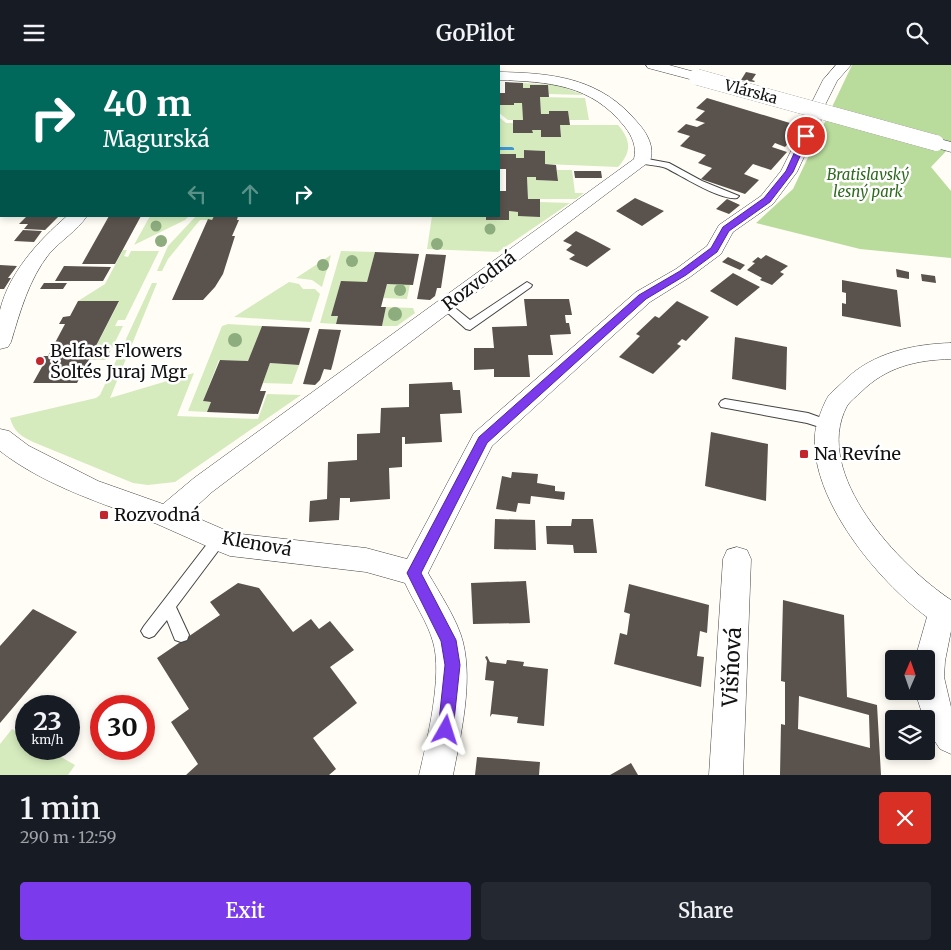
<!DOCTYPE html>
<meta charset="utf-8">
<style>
:root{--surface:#171b24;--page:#242831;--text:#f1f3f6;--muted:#9ea1a6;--accent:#7c3aed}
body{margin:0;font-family:Merriweather,serif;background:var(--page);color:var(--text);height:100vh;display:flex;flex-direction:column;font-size:19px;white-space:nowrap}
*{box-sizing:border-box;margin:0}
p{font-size:16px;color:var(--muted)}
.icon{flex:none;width:28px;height:28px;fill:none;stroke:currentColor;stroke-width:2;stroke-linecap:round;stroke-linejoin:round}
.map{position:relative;height:710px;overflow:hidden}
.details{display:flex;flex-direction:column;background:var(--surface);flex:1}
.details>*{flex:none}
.hud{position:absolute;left:0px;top:0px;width:500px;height:152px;box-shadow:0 2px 8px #0003;background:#00695c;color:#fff;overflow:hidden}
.needle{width:32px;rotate:2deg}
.buttons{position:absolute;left:885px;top:585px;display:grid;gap:10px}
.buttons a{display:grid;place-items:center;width:50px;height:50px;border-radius:5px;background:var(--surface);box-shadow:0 2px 8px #0003;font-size:25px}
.speed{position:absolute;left:15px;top:630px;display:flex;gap:10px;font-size:25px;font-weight:700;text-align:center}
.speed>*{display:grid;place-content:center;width:65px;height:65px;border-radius:50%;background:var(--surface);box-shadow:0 2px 8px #0003;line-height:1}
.speed small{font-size:12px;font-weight:400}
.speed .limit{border:8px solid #d22;background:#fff;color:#111}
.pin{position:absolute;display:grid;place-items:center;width:42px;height:42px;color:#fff;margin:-21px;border:2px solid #fff;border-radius:50%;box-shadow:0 1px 5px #0007}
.me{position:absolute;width:55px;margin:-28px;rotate:6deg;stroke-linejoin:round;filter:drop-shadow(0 0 4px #0008)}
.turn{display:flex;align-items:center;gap:18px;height:105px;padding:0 20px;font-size:22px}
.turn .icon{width:65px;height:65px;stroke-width:2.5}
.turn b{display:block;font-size:35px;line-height:42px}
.lanes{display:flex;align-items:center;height:48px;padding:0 20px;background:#0003;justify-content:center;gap:25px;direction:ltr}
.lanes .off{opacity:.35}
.round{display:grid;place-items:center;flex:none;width:52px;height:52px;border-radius:5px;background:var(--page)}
.head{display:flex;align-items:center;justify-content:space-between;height:85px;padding:0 20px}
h1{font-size:30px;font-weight:600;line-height:38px}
.cta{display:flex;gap:10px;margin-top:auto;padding:10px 20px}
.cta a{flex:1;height:58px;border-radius:5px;background:var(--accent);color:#fff;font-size:20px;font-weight:600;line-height:58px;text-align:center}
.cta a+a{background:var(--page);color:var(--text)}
header{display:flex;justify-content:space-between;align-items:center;height:65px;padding:0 20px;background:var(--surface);font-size:22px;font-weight:600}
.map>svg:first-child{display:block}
.green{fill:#d5ebbd}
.forest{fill:#b9dc9c}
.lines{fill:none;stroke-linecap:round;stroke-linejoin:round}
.stream{fill:#3f96cf;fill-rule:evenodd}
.building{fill:#5a524d;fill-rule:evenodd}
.lane-casing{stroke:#444;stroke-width:2}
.street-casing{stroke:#444;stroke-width:1}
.secondary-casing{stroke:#333;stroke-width:29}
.lane{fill:#fff;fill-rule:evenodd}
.street{fill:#fff;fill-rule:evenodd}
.secondary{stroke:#fff6b0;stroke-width:28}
.street-bridge-casing{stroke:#444;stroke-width:16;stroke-linecap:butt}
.street-bridge{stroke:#fff;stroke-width:16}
.tree{fill:#8dad7f}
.route{fill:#7c3aed;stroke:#51269a}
.poi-dot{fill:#c4262e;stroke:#fff;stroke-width:2}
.labels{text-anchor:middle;stroke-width:5;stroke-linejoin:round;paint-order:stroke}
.far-street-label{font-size:15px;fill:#111;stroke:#fff}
.far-park-label{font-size:15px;font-style:italic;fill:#2f6b1f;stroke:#fff}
.street-label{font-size:18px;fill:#111;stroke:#fff}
.poi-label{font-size:18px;fill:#111;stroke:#fff;text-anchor:start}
.near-street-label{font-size:21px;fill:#111;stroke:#fff}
</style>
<header><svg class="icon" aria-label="menu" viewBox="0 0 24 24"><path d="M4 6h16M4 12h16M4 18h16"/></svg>GoPilot<svg class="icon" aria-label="search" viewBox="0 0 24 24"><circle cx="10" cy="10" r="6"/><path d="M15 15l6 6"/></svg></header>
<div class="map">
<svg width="951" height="710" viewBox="0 0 951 710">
<rect width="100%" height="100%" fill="#fffdf5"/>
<path class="green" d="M523,18L557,20L584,30L549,29L548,21L530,20V23H523Z
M540,32L585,33L589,55H569L541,49Z
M514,38H522L523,55H508L499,48V40H514Z
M499,52L506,58H513V68H532V65H541V72H561L560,60H618C631,75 632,87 618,102L545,99L544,86L524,85V93H516L515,89H499Z
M557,105H572L575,128H584L576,134H528L527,112H536L537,115L558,116Z
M540,137L570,138L498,187L427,184L432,151H486V155H508L509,146L518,147V151H540Z
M150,151H189L185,155L134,180Z
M196,151H214L212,155H200L168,194L162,206H157L168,181Z
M123,185H127L124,191L128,192L131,186H159L125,255H118L115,261H123L106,295H89L119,237L78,236L105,219Z
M341,186L375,187L367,217L331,251H338L336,259L320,258Z
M331,190L322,222L312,215L296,213Z
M289,217L299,219L303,224H315L320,229L311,257L234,252Z
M152,218H157L110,333L194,308L177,351L258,354L267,329L301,330L175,417L148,420L133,418L33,377C21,371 14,367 10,353L96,333L100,330Z
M387,219H410L407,234L383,233Z
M386,242L413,243L415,248L397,261H382Z
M228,259L262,261L248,296L219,295L203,336L211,337L207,347L188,346L222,261Z
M270,298L299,300L292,319L263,318Z
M12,664L26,672V684H47L75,700L68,710H0V679Z"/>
<path class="forest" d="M852,0H951V81L931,102L951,126V193L860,184L756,158L793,124Z"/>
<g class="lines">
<path class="stream" d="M512,82L514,83V85H499V82Z"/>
</g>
<path class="building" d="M746,7L756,9L752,15L755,16L754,17L741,15Z
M505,17L523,18V23H530V20H548L549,32H540L541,49H549V46H568L570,60H560L561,72H541V65H532L533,68H513V55H523L522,38H514V40H499V28H505Z
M707,33L803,62L785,82L775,78L772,82L787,87L771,105L753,99L744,109L759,115L745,129L701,114L712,103L698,98L706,90L680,81L690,71L677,67L686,59L697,62L705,58L695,55L705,46L696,43Z
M524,85L545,86V99L556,100L558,116L536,115V112H527L528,134H540V152L518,151V147L509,146V155H486V151H499V126H506V104H499V89H516V93H524Z
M574,106H601L602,113H575Z
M635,133L664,146L642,161L616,146Z
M727,134L740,140L729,149L716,144Z
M27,151H59L45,165L24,164L28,159H19Z
M109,151H141L115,199H82Z
M214,151H238L237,155H239L232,171H235L223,209L215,222L203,235H172L208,154L212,155Z
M23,165L42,166L34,177L14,176Z
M576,166L594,175L611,184L587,202L569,194L575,190L566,185L572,180L563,176Z
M375,187L419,189L413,220L387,219L381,242H386L382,261L336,259L338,251H331L341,216L367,217Z
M426,189L446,190L441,223H437L435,231L430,235L417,234Z
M766,190L788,201L780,207L784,209L772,220L760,215L762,213L747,205L755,198L752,197L758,192L761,194Z
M728,192L745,200L740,205L722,197Z
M0,200L17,201L8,213H11L4,224H0Z
M64,201L111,202L103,216H55Z
M896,204L909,207V214L897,212Z
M733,208L760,222L737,241L710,226Z
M921,209L935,211L936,218L922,216Z
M842,215L897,225L901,262L842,251V238L846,239V228L842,227Z
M44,218H67L63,224H40Z
M524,234H569L572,250H565L566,258H569L571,269L550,270L553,290H528L530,312H494V304L474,305V283H494L492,262L527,261Z
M78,236H119L77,318H33L43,300L36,299L39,295L41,291H48L65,259H59L63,252L70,251Z
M677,236L709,252L686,276L682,274L677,279L681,281L653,309L619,292L640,271L636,269L655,251L659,253Z
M262,261L310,263L299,300L270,298L260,326H266L258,349L207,347L211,337L203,336L220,295L248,296Z
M319,264L341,265L333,298L331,305L324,304L320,315L315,320L303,319Z
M735,272L787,282L786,325L732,314Z
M452,317L453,325H460L462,348L440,349L442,377L405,379V372H402V402L389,403L390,434L350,437V433H340L339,455L309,457L310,436L327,434L328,397L357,395V369L380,368L381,343L409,342V319Z
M711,367L768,379L766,436L705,421Z
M512,407L538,409L537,418L555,421V426L565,427L564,435L531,431L530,439L518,438L516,447L496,444L502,411L511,413Z
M495,454L535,455L536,485L494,484Z
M572,454H593L597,488H574L573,480L547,479L546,461H571Z
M526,516L530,558L473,559L471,518Z
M238,518L259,523L293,567L311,554L319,564L330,556L354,585L330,602L357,638L313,673L336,704L329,710H186L198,699L171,657L189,644L157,593L220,550L210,537Z
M629,519L709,540L707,568L700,566L697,591L704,592L701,622L614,599L620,568L627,570L630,549L624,547Z
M783,535L844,550L847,632L877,640L881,710H780L781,659L785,660V617L781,616ZM799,631L869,650L870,683L798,664Z
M33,544L77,567L0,658V581Z
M487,591L490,597L506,599L507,595L524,597L523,601L548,604L544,661L517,658L518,652L492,649L490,652L494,616L485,615L487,596L485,592Z
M477,692L540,697L539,710H475Z
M631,698L638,710H610Z"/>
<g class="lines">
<g class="lane-casing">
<path id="lane" d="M642,93L669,98L702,116L739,131L737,133C721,136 682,111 666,103C658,100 647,100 639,98V94Z
M527,217L532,220L531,222L470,265L466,264L440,241L441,238H449L470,255Z
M725,334L808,348L833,357L835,360L833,363L829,365L807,358L721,342L719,339L721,336Z
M219,468L224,470L226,474L224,478L176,542L189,570L187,575L181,577L175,575L167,555L154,571L149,573L144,571L141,566L144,561L214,470Z"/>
</g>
<g class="street-casing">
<path id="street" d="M88,0H103L104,1H89Z
M229,0H243L244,1H230Z
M646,0H669L702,9L704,12L702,15L697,16L648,3Z
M836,0H851L837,16L825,40H815L812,37L823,15Z
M499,7C554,8 601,13 638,58C647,68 655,82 650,96L212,427L188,449L232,468L366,483L407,494L474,368L636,227L676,204L707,181L719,160L761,131L781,106L809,50H819L822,53L797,107L773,139L733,167L721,189L690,212L650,237L492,381L428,508C439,527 458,556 463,577C473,618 461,669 453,710H419C427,676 443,610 433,577C428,558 413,536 405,518L366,507L230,491L220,487C199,478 178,468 157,459C104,439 45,421 0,386V364L9,366L29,381L98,416L163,439L194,413L634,94C637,82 632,71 625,62C591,19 549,17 499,15Z
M936,73L951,77V87L930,81L928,78L930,75Z
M67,151H87C77,166 60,176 49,189C29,214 20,247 11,277L8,282L0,284C0,272 0,257 0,245C9,208 38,176 67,151Z
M951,278V294C916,295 886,302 861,327C857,331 850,336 847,341C811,409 900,501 951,535V566L945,596L944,612L951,642V689L940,684L930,669L926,654H924L915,627L926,626V594H915L927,552C878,516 810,434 815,370C815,361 824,337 829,330C834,325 840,320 846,314C873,288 913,279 951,278Z
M737,482L747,485L751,494L743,710H709L723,494L727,485Z"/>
</g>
<g class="secondary-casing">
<path id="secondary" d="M44,1L49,0
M0,16L1,15"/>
</g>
<use href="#lane" class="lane"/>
<use href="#street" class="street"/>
<use href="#secondary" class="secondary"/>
<g class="street-bridge-casing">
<path id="street-bridge" d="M697,12L936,78"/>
</g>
<use href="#street-bridge" class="street-bridge"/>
</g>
<g class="tree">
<circle cx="156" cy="161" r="5.5"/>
<circle cx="490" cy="164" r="5.5"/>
<circle cx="161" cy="176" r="6"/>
<circle cx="437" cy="179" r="6"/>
<circle cx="352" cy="196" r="6"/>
<circle cx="323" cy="200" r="6"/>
<circle cx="400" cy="225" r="6"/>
<circle cx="395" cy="249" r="7"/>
<circle cx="235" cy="275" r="7"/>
</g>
<path class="route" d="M806,68L809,71L793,107L770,137L729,166L717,187L686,210L646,234L487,378L421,508L456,575L460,600L453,665L451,670L446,672L440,670L438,665L445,600L441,576L407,508L479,372L639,230L680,206L711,183L723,162L764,133L786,106L802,71Z"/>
<g class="poi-dot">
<circle cx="40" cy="296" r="5"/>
<rect x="799" y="384" width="10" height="10" rx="2.5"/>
<rect x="99" y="445" width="10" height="10" rx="2.5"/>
</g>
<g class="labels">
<g class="far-street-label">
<text transform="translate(751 27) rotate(15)" y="5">Vlárska</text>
</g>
<g class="far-park-label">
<text x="868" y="115">Bratislavský<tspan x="868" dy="17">lesný park</tspan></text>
</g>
<g class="street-label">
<text transform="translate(479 216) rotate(-37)" y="6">Rozvodná</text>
<text transform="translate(257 479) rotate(10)" y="6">Klenová</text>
</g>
<g class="poi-label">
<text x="50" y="292">Belfast Flowers<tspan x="50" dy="21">Šoltés Juraj Mgr</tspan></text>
<text x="814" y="395">Na Revíne</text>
<text x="114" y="456">Rozvodná</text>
</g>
<g class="near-street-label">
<text transform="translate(732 602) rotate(-87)" y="7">Višňová</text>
</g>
</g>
</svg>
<div class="buttons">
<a><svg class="needle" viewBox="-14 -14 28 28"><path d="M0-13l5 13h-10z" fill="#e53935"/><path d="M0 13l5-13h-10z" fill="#9ea1a6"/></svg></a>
<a><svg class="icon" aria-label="layers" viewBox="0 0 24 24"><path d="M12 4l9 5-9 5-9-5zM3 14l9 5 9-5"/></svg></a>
</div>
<div class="speed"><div>23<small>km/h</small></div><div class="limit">30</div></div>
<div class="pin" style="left:806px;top:71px;background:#d93025"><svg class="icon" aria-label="arrive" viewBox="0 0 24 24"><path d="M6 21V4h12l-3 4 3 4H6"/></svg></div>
<svg class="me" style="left:446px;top:665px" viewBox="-20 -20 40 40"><path d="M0-17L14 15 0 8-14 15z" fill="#7c3aed" stroke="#fff" stroke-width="4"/></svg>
<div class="hud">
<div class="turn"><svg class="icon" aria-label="right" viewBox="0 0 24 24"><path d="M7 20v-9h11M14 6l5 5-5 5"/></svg><div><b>40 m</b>Magurská</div></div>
<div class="lanes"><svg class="icon off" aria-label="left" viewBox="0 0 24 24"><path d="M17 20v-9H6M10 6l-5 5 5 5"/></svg><svg class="icon off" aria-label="ahead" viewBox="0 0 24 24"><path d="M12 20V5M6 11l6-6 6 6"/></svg><svg class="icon" aria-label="right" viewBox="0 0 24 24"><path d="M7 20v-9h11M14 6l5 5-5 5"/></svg></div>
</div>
</div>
<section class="details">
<div class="head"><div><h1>1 min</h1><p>290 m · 12:59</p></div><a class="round" style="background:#d93025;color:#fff"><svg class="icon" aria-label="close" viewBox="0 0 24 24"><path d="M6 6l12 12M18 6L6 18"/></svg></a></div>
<div class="cta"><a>Exit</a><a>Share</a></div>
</section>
